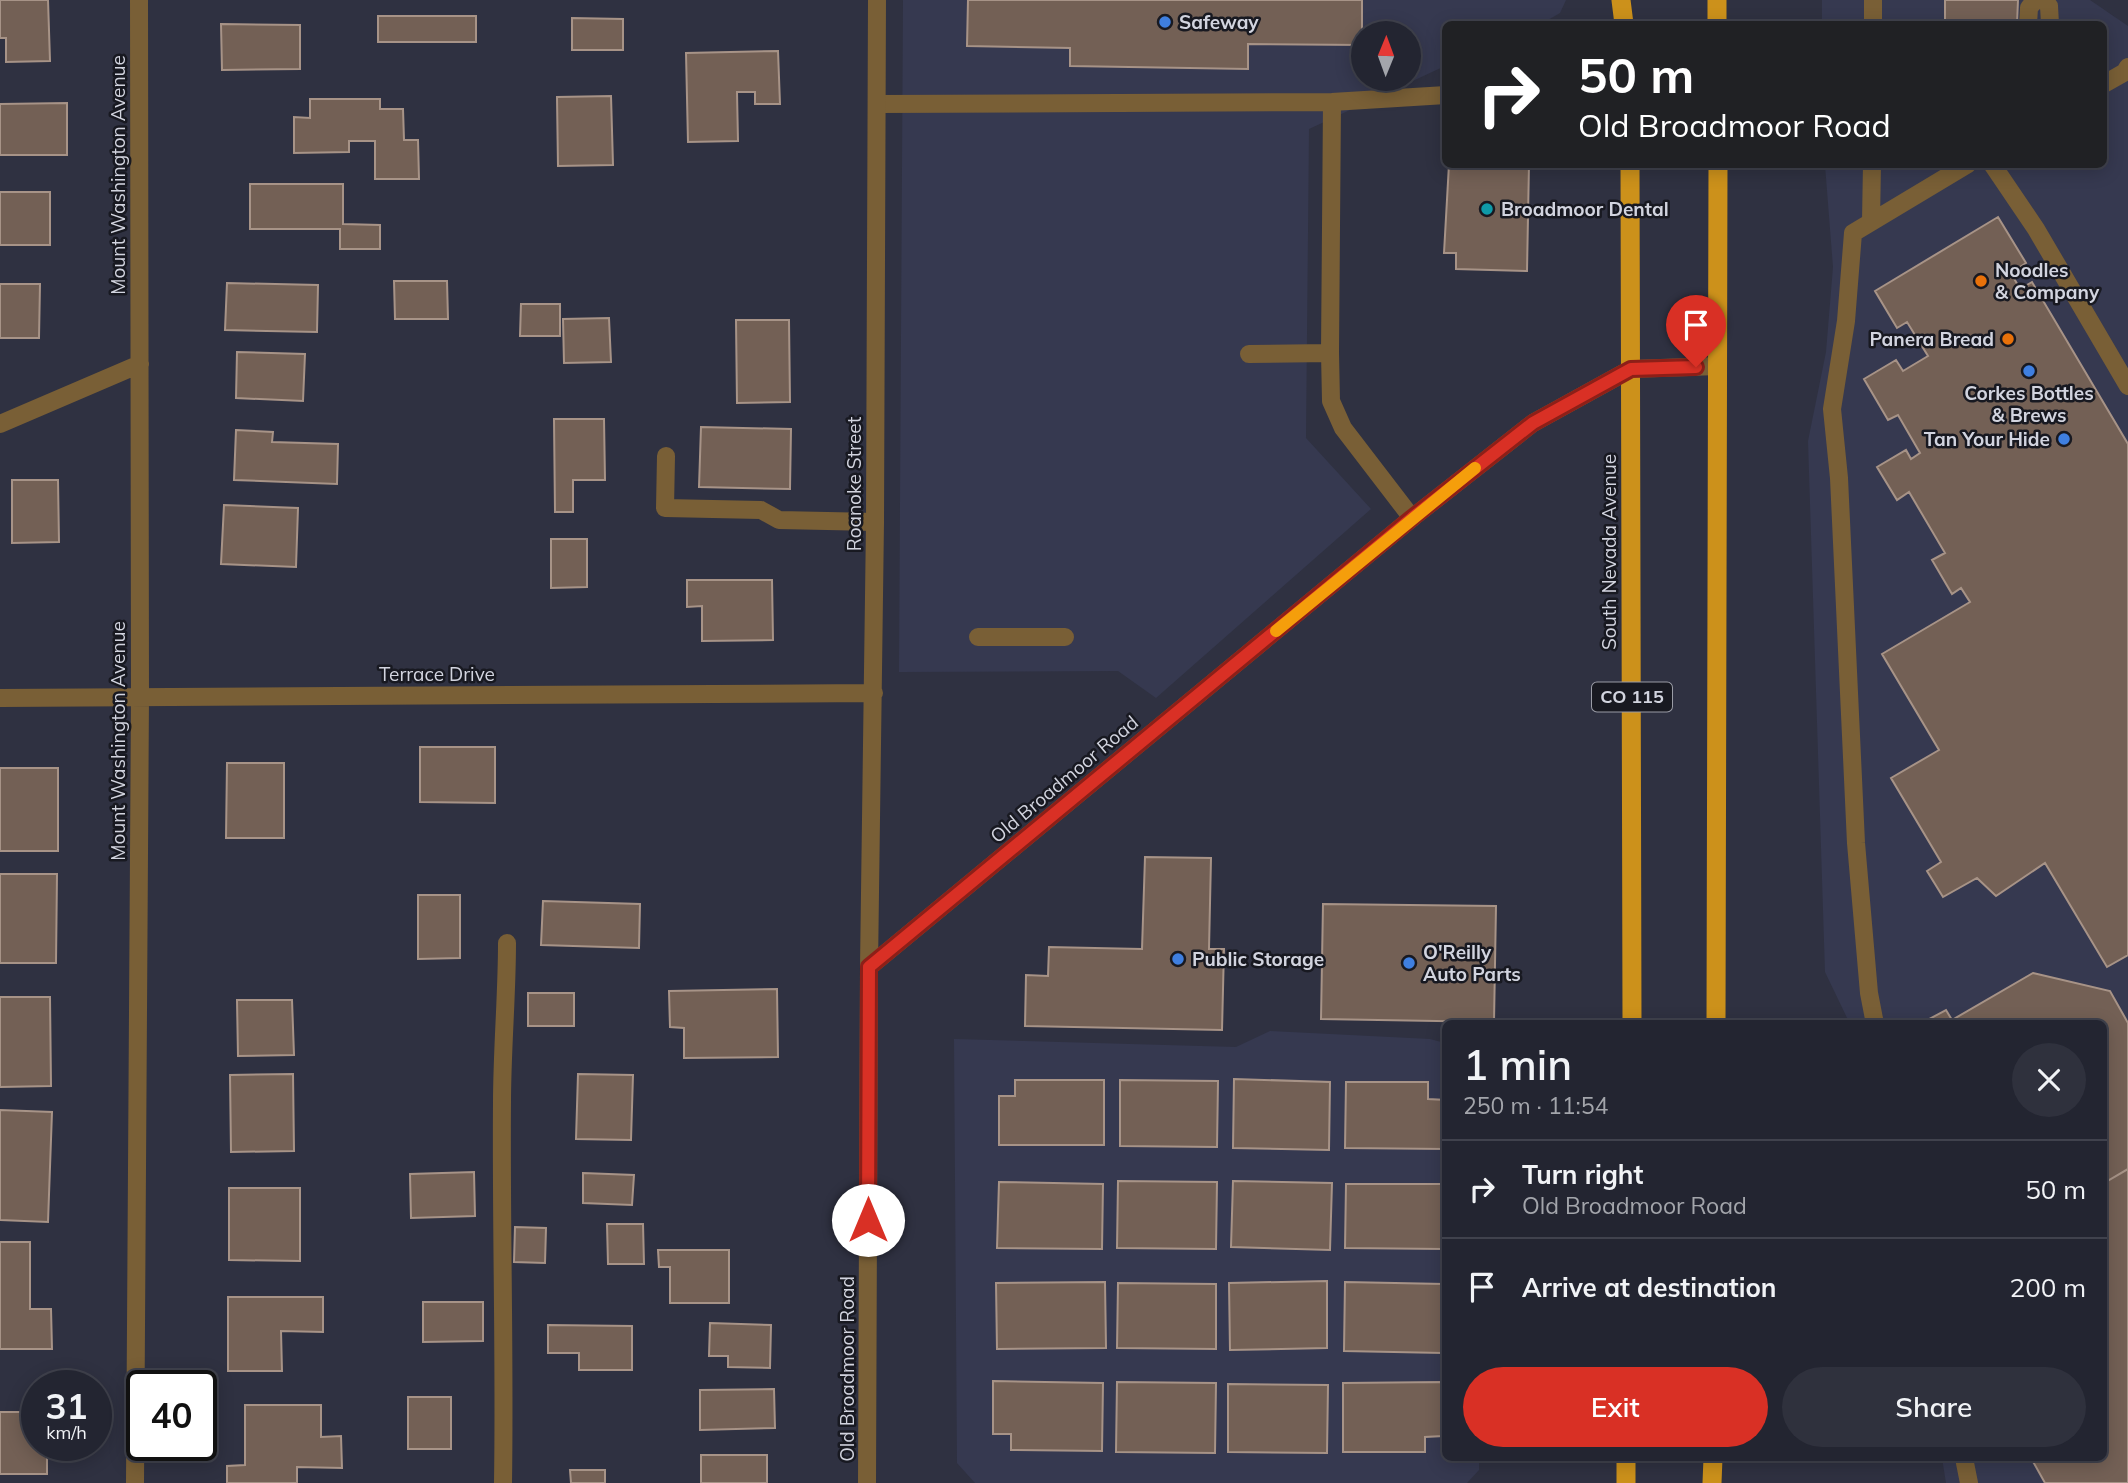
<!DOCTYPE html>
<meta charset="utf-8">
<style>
:root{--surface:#232531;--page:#2f313d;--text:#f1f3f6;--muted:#a3a5ab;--line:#40424d;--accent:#d93025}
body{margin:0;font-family:Mulish,sans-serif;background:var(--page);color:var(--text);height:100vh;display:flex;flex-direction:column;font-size:26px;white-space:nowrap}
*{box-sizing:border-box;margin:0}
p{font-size:23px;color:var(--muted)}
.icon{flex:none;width:38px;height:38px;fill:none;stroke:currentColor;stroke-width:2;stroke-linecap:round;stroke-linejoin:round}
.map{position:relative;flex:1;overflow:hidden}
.sheet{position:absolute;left:1442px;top:1020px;width:665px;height:441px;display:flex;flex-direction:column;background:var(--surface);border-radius:10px;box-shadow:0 4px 18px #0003,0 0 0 2px var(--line)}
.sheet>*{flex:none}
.banner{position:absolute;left:1442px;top:21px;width:665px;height:147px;border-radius:10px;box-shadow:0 4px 18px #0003,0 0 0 2px var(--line);background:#202124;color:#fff;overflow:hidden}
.needle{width:46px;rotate:1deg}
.buttons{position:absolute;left:1351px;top:21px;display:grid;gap:14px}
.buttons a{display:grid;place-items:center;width:70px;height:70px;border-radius:50%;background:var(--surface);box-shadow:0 4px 18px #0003,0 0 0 2px var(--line);font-size:35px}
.speed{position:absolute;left:21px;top:1370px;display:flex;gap:14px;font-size:35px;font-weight:700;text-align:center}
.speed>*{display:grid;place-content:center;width:91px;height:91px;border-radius:50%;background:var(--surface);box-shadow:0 4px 18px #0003,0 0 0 2px var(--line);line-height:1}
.speed small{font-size:18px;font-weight:400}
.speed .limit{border:4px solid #111;border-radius:10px;background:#fff;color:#111}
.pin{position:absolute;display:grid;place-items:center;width:60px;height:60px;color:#fff;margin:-72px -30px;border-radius:50% 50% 50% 0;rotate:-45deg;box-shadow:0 0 7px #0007}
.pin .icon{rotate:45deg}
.me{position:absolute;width:77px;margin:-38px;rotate:0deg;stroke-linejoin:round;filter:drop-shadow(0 0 5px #0008)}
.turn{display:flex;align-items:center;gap:24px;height:147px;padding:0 21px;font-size:32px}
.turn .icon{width:91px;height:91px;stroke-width:2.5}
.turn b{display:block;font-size:49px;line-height:60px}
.round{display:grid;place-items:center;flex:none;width:74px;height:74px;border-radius:37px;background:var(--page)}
.headline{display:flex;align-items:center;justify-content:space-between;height:119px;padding:0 21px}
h1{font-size:42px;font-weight:600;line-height:52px}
.cta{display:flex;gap:14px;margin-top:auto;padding:14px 21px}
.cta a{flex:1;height:80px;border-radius:42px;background:var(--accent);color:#fff;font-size:28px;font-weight:600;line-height:80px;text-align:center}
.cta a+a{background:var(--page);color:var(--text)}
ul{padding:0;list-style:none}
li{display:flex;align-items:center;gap:21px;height:98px;padding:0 21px;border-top:2px solid var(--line)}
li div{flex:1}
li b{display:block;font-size:26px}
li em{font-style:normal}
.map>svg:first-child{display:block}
.built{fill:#363950;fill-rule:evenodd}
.building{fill:#736055;stroke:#a79387;stroke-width:2}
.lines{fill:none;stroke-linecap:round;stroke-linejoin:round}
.service{stroke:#795f36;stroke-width:18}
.minor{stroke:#795f36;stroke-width:18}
.tertiary{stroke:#795f36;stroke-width:18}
.trunk{stroke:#cc911b;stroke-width:19}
.route-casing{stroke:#8d1f18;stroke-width:18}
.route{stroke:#d93025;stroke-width:12}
.slow{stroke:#f59e0b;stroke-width:12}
.shop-dot{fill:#3f7fe0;stroke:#181921;stroke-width:2.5}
.culture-dot{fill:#0f9aa8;stroke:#181921;stroke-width:2.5}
.food-dot{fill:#e8710a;stroke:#181921;stroke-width:2.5}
.labels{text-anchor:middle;stroke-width:5;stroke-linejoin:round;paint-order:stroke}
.shield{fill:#181921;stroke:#9a9ca6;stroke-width:2}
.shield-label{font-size:18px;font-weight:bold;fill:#d2d4df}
.poi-label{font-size:19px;font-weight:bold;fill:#d2d4df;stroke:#181921;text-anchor:start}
.street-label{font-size:19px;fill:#d2d4df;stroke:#181921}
</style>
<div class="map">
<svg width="2128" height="1483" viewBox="0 0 2128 1483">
<rect width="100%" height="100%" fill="#2f3141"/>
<path class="built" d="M903,0H1566L1560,13L1541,24H1446L1445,66L1309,129L1306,438L1371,509L1156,698L1118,671L899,672ZM1363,33H1409V79H1363Z
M1822,0H2090L2128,26V1483H1946L1942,1458H2104V1024H1850L1825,972L1808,441L1826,352L1833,267L1825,165L2104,164V24H1822Z
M1270,1031L1430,1039L1445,1043L1446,1458H1479V1470L1467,1483H975L957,1463L954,1039L1236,1047Z"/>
<path class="building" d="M0,0H48L50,61L6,62V38H0Z
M968,0H1362V45L1248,44V69L1070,66V48L967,46Z
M1945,0H2018L2017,24H1945Z
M378,16H476V42H378Z
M572,18L623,19V50H572Z
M221,24L300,25V69L222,70Z
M778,51L780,104H755V92H737L738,141L688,142L686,53Z
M611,96L613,165L558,166L557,97Z
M310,99H380V109H403L404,140H418L419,179H375V141H349V152L294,153V117L310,118Z
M67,103V155H0V104Z
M1449,164H1529L1527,271L1456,269V253H1444Z
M250,184H343V224L380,225V249H340V229H250Z
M0,192H50V245H0Z
M1998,217L2026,263L2011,273L2020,289L2032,282L2128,444V955L2107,967L2045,863L1996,896L1977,878L1943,897L1927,871L1941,862L1891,778L1939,750L1882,654L1970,602L1961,588L1952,594L1932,560L1945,553L1909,492L1897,500L1877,467L1906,450L1911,459L1920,453L1898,415L1888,420L1864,379L1896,360L1903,371L1928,356L1907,322L1897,328L1875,291Z
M394,281H447L448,319H395Z
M227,283L318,285L317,332L225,330Z
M0,284H40L39,338H0Z
M521,304H560V336H520Z
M609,318L611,362L564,363L563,319Z
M736,320H789L790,402L737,403Z
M237,352L305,354L303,401L236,398Z
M554,419H604L605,480H573V512H555Z
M701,427L791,429L790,489L699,487Z
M236,430L273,432L272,442L338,444L337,484L234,480Z
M12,480H58L59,542L12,543Z
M224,505L298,508L296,567L221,564Z
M551,539H587V587L551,588Z
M687,580H772L773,640L702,641V606L687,607Z
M420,747H495V803L420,802Z
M227,763H284V838H226Z
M0,768H58V851H0Z
M1145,857L1211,858L1209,949H1224L1222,1030L1025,1026L1026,975L1048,976L1049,947L1142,949Z
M0,874H57L56,963H0Z
M418,895H460V958L418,959Z
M543,901L640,904L639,948L541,945Z
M1323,904L1496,906L1494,1022L1321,1019Z
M2033,973L2110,991L2128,1023V1169L2104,1183V1024H1920L1946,1010L1952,1020Z
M777,989L778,1057L684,1058V1028L670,1027L669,991Z
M528,993H574V1026H528Z
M0,997H50L51,1086L0,1087Z
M237,1000H292L294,1055L238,1056Z
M293,1074L294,1151L231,1152L230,1075Z
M578,1074L633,1075L631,1140L576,1139Z
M1234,1079L1330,1082L1329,1150L1233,1148Z
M1015,1080H1104V1145H999V1096H1015Z
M1120,1080L1218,1081L1217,1147L1120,1146Z
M1346,1082H1428V1099L1446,1100V1149L1345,1148Z
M0,1110L52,1112L48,1222L0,1220Z
M2128,1169V1483H2045L2031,1458H2104V1183Z
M474,1172L475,1216L411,1218L410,1174Z
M583,1173L634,1175L632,1205L583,1203Z
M1118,1181L1217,1182L1216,1249L1117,1248Z
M1233,1181L1332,1183L1330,1250L1231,1247Z
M999,1182L1103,1184L1102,1249L997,1248Z
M1346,1184H1445L1444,1249L1345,1248Z
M229,1188H300V1261L229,1260Z
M607,1224H643L644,1264H608Z
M515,1227L546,1228L545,1263L514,1262Z
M0,1242H30V1309H51L52,1349H0Z
M658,1250H729V1303H670V1267H659Z
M1327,1281V1348L1230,1350L1229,1283Z
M1105,1282L1106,1348L997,1349L996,1283Z
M1345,1282L1444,1284L1443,1353L1344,1351Z
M1118,1283L1216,1284V1349L1117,1348Z
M228,1297H323V1332L281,1331L282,1371H228Z
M423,1302H483V1341L423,1342Z
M710,1323L771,1325L770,1368L728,1367V1356H709Z
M548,1325L632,1326V1370H579V1353H548Z
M993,1381L1103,1383L1102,1451L1011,1450V1434H993Z
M1117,1382L1216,1383L1215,1453L1116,1452Z
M1443,1382V1436L1425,1437V1452H1343V1383Z
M1228,1384L1328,1385L1327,1453L1228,1452Z
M774,1389L775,1428L700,1430V1390Z
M408,1397H451V1449H408Z
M245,1405H321V1437L341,1436L342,1468L297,1467V1483H227V1466L245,1465Z
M0,1412H37V1446H47V1474H0Z
M701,1455H767V1483H701Z
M570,1470H605V1483H571Z"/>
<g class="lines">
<path class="service" d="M2043,0L2049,6L2050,24
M1873,24V0
M2028,24L2029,8L2035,0
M2104,84L2125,72L2128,67
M1332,102L1330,353L1331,401L1343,428L1412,518
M877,104L1332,102L1446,95
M1992,164L2036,229L2128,386
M1871,221L1872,164
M1249,354L1330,353
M666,456L665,508L761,510L779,520L875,522
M978,637H1065
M1875,1024L1869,993L1856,843L1839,478L1832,409L1846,321L1853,233L1968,164
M1964,1458L1969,1483
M503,1483C505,1356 501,1230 502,1103C502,1050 507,996 507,943"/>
<path class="minor" d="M0,424L140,364
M0,698L874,693
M869,967L875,522L877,0
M135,1483L140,696L139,0"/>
<path class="tertiary" d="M867,1483L869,967L1412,518L1533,423L1631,369L1718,366"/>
<path class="trunk" d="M1621,0L1624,24
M1717,0V24
M1630,164L1632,1024
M1716,1024L1718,164
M1626,1483V1458
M1712,1483L1713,1458"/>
</g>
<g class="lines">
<g class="route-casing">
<path id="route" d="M868,1220L869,967L1412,518L1533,423L1631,369L1696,367"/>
</g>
<use href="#route" class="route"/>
<path class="slow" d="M1276,631L1475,468"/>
</g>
<g class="shop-dot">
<circle cx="1165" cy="22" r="7"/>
<circle cx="2029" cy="371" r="7"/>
<circle cx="2064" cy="439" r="7"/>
<circle cx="1178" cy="959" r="7"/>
<circle cx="1409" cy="963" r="7"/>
</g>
<circle class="culture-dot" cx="1487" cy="209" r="7"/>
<g class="food-dot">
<circle cx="1981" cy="281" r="7"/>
<circle cx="2008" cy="339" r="7"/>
</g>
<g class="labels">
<rect class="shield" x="1592" y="682.5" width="80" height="29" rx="5"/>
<g class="shield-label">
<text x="1632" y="703">CO 115</text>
</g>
<g class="poi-label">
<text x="1179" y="29">Safeway</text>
<text x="1501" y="216">Broadmoor Dental</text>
<text x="1995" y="277">Noodles<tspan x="1995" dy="22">&amp; Company</tspan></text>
<text x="1994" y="346" text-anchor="end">Panera Bread</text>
<text x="2029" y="400" text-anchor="middle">Corkes Bottles<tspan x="2029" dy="22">&amp; Brews</tspan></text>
<text x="2050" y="446" text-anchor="end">Tan Your Hide</text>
<text x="1423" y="959">O'Reilly<tspan x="1423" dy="22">Auto Parts</tspan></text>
<text x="1192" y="966">Public Storage</text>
</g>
<g class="street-label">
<text transform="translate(118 175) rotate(-90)" y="7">Mount Washington Avenue</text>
<text transform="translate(854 484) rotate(-90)" y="7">Roanoke Street</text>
<text transform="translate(1609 552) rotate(-90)" y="7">South Nevada Avenue</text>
<text x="437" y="681">Terrace Drive</text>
<text transform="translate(118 741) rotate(-90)" y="7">Mount Washington Avenue</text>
<text transform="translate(1064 779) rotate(-40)" y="7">Old Broadmoor Road</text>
<text transform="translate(847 1369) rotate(-90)" y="7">Old Broadmoor Road</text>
</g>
</g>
</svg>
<div class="buttons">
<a><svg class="needle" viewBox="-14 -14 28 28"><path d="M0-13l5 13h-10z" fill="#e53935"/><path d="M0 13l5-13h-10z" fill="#a3a5ab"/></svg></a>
</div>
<div class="speed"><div>31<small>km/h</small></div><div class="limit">40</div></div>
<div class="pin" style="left:1696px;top:367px;background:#d93025"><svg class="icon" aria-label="arrive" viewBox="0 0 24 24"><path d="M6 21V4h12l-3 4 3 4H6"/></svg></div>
<svg class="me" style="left:868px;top:1220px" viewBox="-20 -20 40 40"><circle r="19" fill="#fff"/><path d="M0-13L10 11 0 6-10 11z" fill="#d93025"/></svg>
<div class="banner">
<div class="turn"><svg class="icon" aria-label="right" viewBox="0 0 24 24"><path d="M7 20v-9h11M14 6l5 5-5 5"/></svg><div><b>50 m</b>Old Broadmoor Road</div></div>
</div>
<section class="sheet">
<div class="headline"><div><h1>1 min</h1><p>250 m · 11:54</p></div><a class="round"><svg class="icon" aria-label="close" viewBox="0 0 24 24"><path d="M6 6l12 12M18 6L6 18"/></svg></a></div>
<ul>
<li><svg class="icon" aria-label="right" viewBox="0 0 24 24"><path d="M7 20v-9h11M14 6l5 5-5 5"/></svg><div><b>Turn right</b><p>Old Broadmoor Road</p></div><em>50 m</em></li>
<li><svg class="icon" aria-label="arrive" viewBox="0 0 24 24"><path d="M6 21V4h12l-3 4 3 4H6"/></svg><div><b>Arrive at destination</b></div><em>200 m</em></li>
</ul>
<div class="cta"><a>Exit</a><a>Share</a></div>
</section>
</div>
